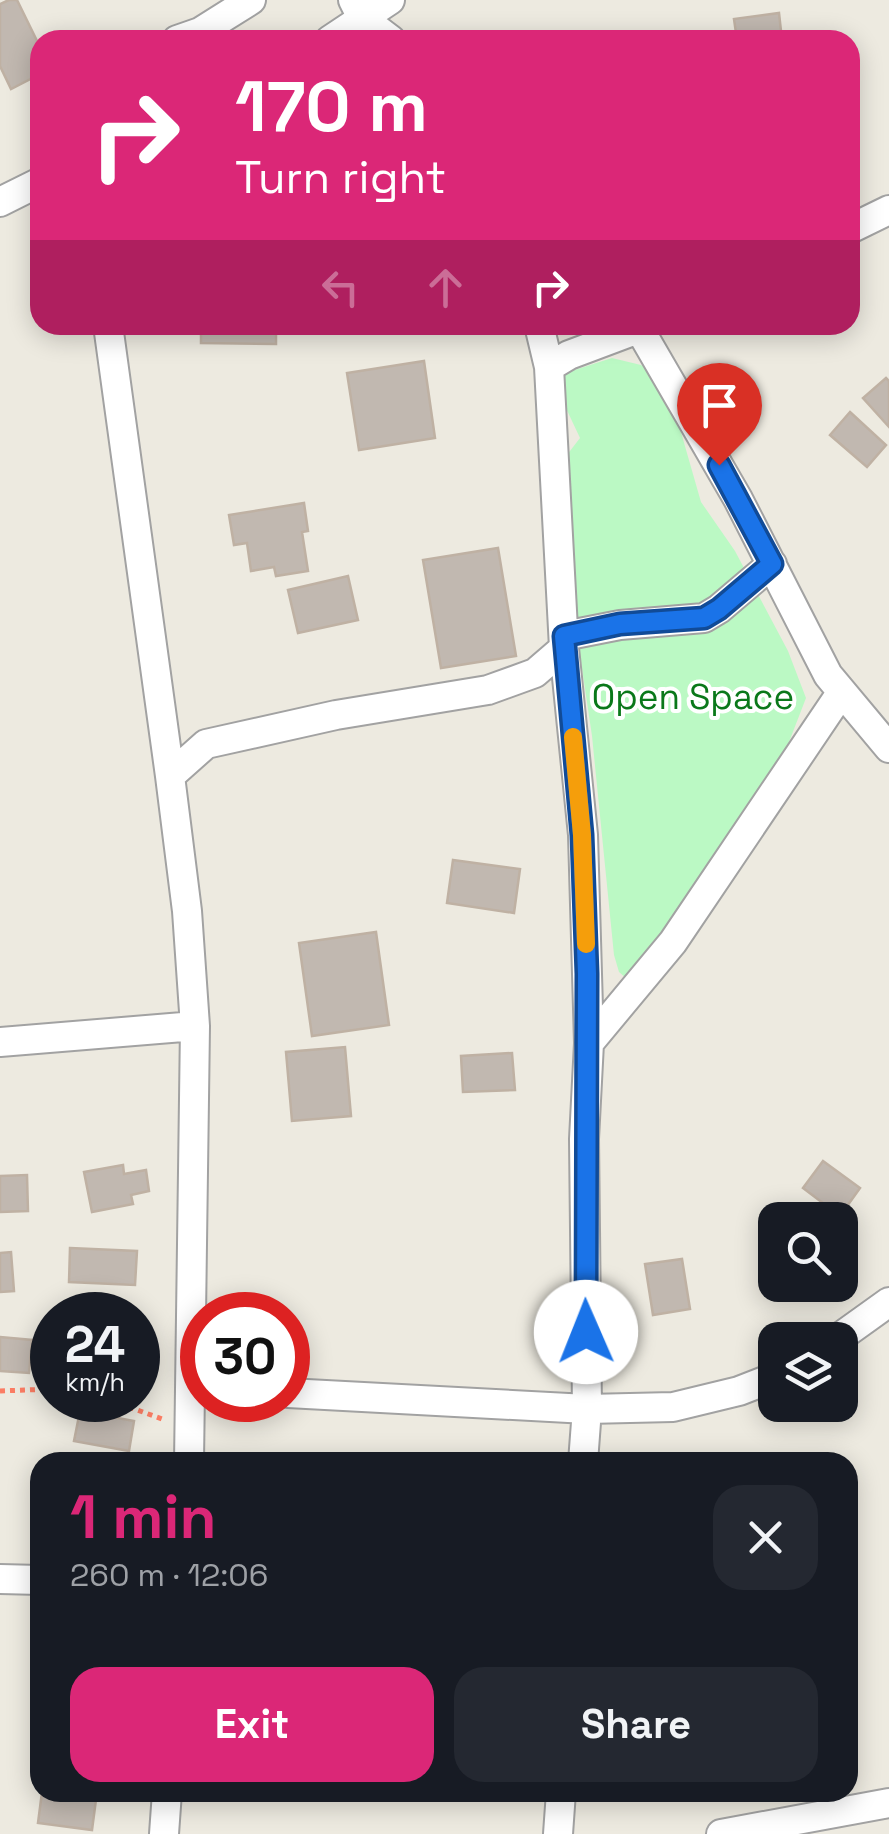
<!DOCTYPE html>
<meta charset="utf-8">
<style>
:root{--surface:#171b24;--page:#242831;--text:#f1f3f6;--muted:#9ea1a6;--accent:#db2777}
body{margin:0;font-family:"Space Grotesk",sans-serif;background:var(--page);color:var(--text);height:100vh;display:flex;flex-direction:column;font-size:38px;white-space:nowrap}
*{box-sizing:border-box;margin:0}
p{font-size:32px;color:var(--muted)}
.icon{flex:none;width:55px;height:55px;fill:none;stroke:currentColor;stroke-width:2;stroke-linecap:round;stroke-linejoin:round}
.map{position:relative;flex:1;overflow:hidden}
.side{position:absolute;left:30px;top:1452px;width:828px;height:350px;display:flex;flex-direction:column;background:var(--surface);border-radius:30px;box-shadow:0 5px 25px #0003}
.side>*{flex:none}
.top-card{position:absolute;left:30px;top:30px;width:830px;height:305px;border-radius:30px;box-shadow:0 5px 25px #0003;background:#db2777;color:#fff;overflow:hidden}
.controls{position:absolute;left:758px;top:1202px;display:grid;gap:20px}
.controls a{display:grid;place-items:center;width:100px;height:100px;border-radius:20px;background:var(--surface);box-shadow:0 5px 25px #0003;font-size:50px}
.speed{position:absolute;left:30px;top:1292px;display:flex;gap:20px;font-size:50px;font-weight:700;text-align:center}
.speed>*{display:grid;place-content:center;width:130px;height:130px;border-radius:50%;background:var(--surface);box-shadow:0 5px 25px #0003;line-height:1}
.speed small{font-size:25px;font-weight:400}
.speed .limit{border:15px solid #d22;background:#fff;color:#111}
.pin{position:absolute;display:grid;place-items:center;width:85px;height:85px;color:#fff;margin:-102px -42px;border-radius:50% 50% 50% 0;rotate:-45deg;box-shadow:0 0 10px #0007}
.pin .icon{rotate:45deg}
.me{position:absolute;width:110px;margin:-55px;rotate:359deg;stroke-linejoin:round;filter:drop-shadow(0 0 8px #0008)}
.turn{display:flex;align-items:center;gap:35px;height:210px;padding:0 40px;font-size:45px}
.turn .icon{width:130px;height:130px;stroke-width:2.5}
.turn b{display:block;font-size:70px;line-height:85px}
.lanes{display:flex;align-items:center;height:95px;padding:0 40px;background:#0003;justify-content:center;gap:50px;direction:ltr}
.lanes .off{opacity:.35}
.round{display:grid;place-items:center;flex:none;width:105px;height:105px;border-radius:30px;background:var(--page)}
.head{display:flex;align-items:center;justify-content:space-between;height:170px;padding:0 40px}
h1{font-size:60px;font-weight:700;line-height:75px;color:var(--accent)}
.action{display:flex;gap:20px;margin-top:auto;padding:20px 40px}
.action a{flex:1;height:115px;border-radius:30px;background:var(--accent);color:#fff;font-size:40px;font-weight:700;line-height:115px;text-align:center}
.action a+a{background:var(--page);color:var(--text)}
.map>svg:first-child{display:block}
.park{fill:#bbf9c4}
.building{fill:#c1b8b0;stroke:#bfb1a3;stroke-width:2.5}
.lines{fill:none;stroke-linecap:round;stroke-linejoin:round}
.street-casing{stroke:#a2a2a2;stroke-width:32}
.path{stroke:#fb7d64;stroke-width:5;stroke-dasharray:5 5;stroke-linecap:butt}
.street{stroke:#fff;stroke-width:28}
.route-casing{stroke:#114b97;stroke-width:25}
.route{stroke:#1a73e8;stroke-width:18}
.slow{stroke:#f59e0b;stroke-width:18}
.labels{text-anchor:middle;stroke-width:8;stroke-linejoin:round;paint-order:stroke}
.park-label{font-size:35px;fill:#0a781a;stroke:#fff}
</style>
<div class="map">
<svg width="889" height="1834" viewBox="0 0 889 1834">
<rect width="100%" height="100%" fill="#edeae0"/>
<path class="park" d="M612,358L641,365L666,380L701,502L735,551L788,651L806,698L767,799L634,985L619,972L614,955L592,736L553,473L580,438L564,404L565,373Z"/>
<path class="building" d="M9,0H17L40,47V74L11,89L0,66V4Z
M779,13L782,40H737L734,19Z
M201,325H276V344L201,343Z
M424,361L435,438L359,450L347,373Z
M886,378L889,381V427L863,398Z
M850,412L886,445L867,467L830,435Z
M304,503L308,531L302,532L308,571L276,576L274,567L251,571L247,543L234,545L229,515Z
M498,548L516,656L441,668L423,560Z
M348,576L358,620L298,633L288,590Z
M453,860L520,869L514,913L447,903Z
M376,932L389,1025L312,1036L299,943Z
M345,1047L351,1116L292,1121L286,1052Z
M512,1053L515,1090L463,1092L461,1056Z
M823,1161L860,1188L840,1216L803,1188Z
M123,1165L124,1174L146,1170L149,1191L131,1195L133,1204L92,1212L84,1172Z
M27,1175L28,1211L0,1212V1176Z
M70,1248L137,1251L135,1285L69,1282Z
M11,1252L14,1291L0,1292V1253Z
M682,1259L690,1309L653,1315L645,1264Z
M0,1337L32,1340L29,1373L0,1371Z
M80,1411L134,1421L129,1451L74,1441Z
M42,1792H97L92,1830L38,1823Z"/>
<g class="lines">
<g class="street-casing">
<path id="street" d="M353,0L362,18L391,40
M177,40L200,32L251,0
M330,40L390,0
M0,202L40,182
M850,229L889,210
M108,325L170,776L187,911L195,1026L189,1462
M539,325L549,367L564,648L583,835L589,1043
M640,330L738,499L828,675L889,748
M549,367L569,355L649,325
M564,636L620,625L704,618L719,609L772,564
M170,776L206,744L336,715L488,690L535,673L564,648
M0,1042L195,1026
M836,1340L889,1302
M288,1393L587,1409L673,1407L739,1391L775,1377
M583,1462L587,1409L584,1139L589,1043L673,942L841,693
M0,1579L40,1580
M164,1834L167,1792
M558,1834L561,1792
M721,1834L889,1803"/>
</g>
<path class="path" d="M0,1391L52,1389
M110,1400L162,1419"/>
<use href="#street" class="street"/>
</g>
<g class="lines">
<g class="route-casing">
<path id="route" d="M586,1332L587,974L582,835L564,636L620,624L704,618L719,609L772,564L719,465"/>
</g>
<use href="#route" class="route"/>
<path class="slow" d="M573,737L582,835L586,944"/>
</g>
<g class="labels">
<g class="park-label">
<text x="693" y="709">Open Space</text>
</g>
</g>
</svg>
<div class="controls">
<a><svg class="icon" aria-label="search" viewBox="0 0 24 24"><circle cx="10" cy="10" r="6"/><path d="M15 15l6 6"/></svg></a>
<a><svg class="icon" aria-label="layers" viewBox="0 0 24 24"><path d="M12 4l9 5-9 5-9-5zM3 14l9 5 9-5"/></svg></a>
</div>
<div class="speed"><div>24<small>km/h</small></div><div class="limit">30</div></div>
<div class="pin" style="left:719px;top:465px;background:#d93025"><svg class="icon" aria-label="arrive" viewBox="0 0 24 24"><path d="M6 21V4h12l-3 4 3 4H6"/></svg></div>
<svg class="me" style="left:586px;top:1332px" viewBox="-20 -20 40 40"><circle r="19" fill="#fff"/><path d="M0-13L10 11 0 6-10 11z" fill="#1a73e8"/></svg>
<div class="top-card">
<div class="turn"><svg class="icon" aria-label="right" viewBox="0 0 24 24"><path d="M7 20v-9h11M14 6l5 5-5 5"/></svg><div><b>170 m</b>Turn right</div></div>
<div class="lanes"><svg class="icon off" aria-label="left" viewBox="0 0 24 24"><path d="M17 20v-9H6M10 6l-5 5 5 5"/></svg><svg class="icon off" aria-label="ahead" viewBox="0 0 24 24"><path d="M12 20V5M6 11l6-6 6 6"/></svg><svg class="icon" aria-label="right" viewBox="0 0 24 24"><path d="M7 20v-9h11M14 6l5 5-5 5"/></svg></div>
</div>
<section class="side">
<div class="head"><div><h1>1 min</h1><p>260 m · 12:06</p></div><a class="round"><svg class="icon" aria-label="close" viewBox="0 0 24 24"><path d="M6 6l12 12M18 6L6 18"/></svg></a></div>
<div class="action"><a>Exit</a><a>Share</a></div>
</section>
</div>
